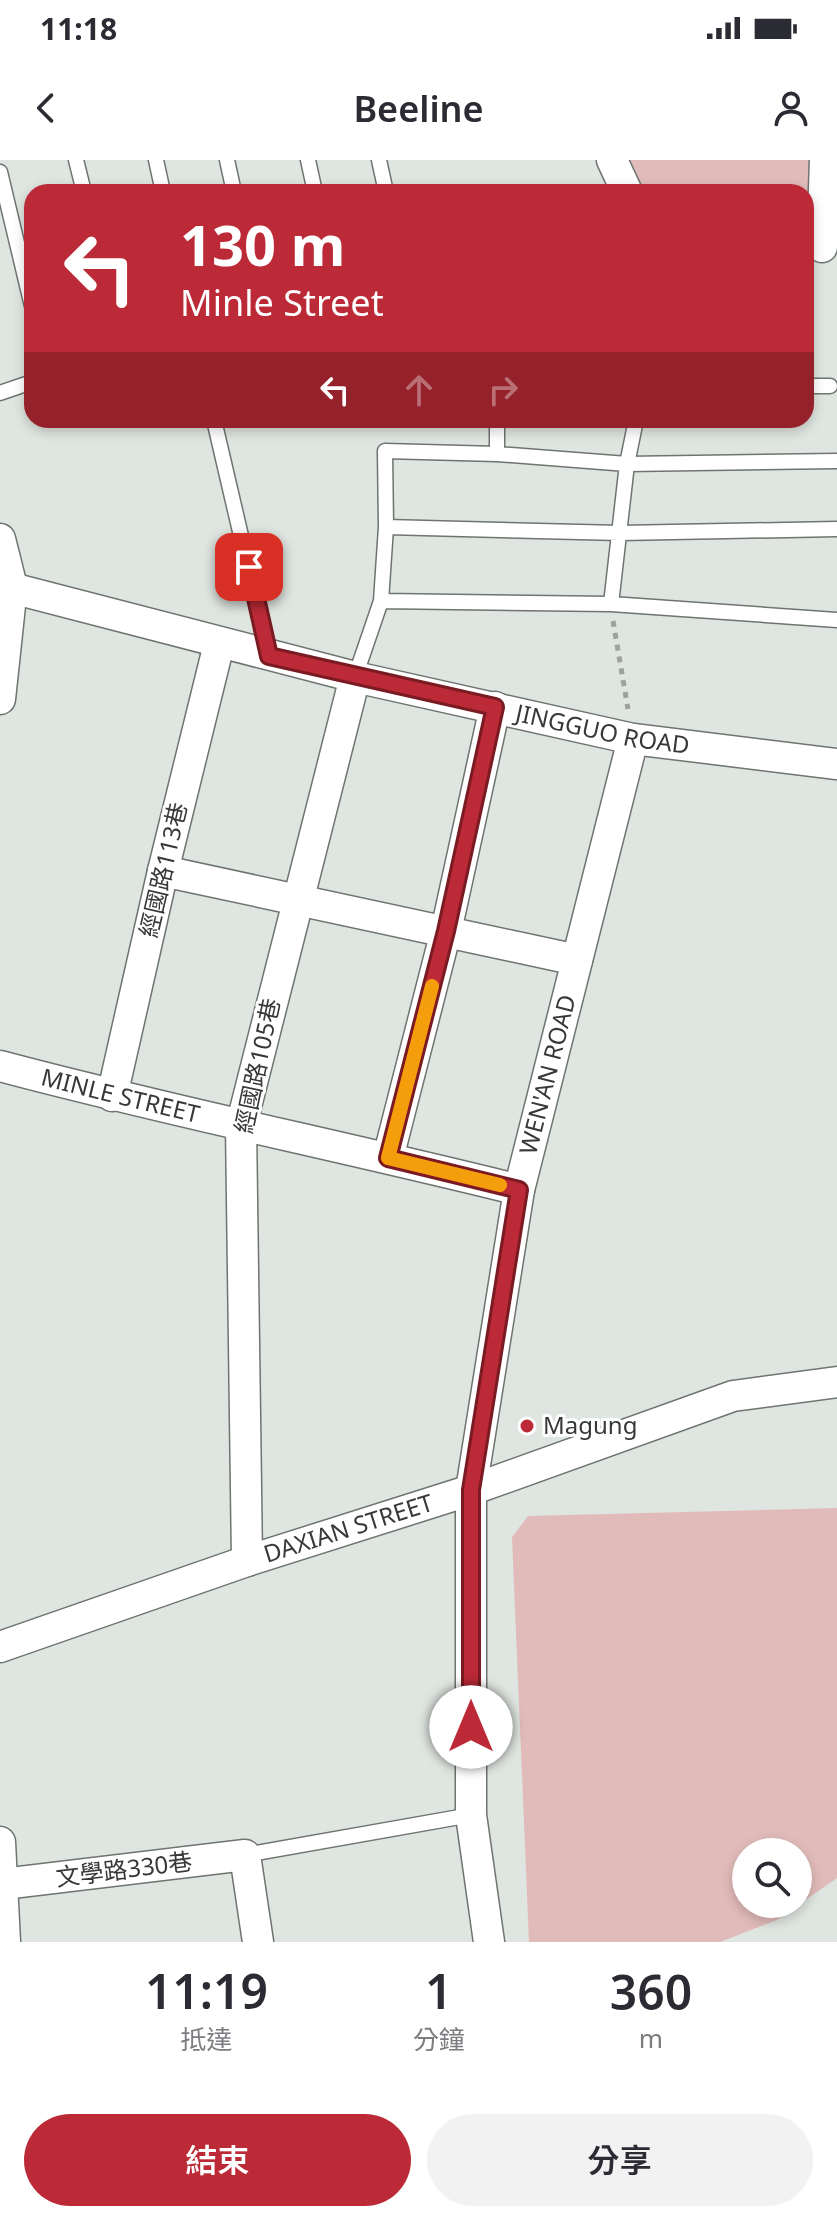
<!DOCTYPE html>
<html lang="zh-TW">
<meta charset="utf-8">
<style>
:root{--surface:#fff;--page:#f2f2f3;--text:#2b2b33;--muted:#7c7c81;--accent:#bb2a36}
body{margin:0;font-family:"Noto Sans","Noto Sans TC",sans-serif;background:var(--page);color:var(--text);height:100vh;display:flex;flex-direction:column;font-size:30px;white-space:nowrap}
*{box-sizing:border-box;margin:0}
p{font-size:26px;color:var(--muted)}
.icon{flex:none;width:44px;height:44px;fill:none;stroke:currentColor;stroke-width:2;stroke-linecap:round;stroke-linejoin:round}
.map{position:relative;height:1782px;overflow:hidden}
.drawer{display:flex;flex-direction:column;background:var(--surface);flex:1}
.drawer>*{flex:none}
.hud{position:absolute;left:24px;top:24px;width:790px;height:244px;border-radius:24px;box-shadow:0 4px 12px #0003;background:#bb2a36;color:#fff;overflow:hidden}
.tools{position:absolute;left:732px;top:1678px;display:grid;gap:16px}
.tools a{display:grid;place-items:center;width:80px;height:80px;border-radius:50%;background:var(--surface);box-shadow:0 4px 12px #0003;font-size:40px}
.pin{position:absolute;display:grid;place-items:center;width:68px;height:68px;color:#fff;margin:-34px;border-radius:16px;box-shadow:0 4px 12px #0006}
.me{position:absolute;width:88px;margin:-44px;rotate:0deg;stroke-linejoin:round;filter:drop-shadow(0 0 6px #0008)}
.turn{display:flex;align-items:center;gap:28px;height:168px;padding:0 24px;font-size:36px}
.turn .icon{width:104px;height:104px;stroke-width:2.5}
.turn b{display:block;font-size:56px;line-height:68px}
.lanes{display:flex;align-items:center;height:76px;padding:0 24px;background:#0003;justify-content:center;gap:40px;direction:ltr}
.lanes .off{opacity:.35}
.eta{display:flex;justify-content:space-evenly;align-items:center;height:136px;text-align:center}
.eta b{font-size:48px;font-weight:600;line-height:56px}
.button{display:flex;gap:16px;margin-top:auto;padding:16px 24px}
.button a{flex:1;height:92px;border-radius:48px;background:var(--accent);color:#fff;font-size:32px;font-weight:600;line-height:92px;text-align:center}
.button a+a{background:var(--page);color:var(--text)}
.status{display:flex;justify-content:space-between;align-items:center;height:56px;padding:0 40px;background:var(--surface);direction:ltr}
.status svg{height:22px;fill:currentColor}
header{display:flex;justify-content:space-between;align-items:center;height:104px;padding:0 24px;background:var(--surface);font-size:36px;font-weight:600}
.map>svg:first-child{display:block}
.green{fill:#e1bbb9;fill-rule:evenodd}
.lines{fill:none;stroke-linecap:round;stroke-linejoin:round}
.lane-casing{stroke:#6e746f;stroke-width:17}
.street-casing{stroke:#6e746f;stroke-width:33}
.path{stroke:#9ea29f;stroke-width:5;stroke-dasharray:6 6;stroke-linecap:butt}
.lane{stroke:#fff;stroke-width:14}
.street{stroke:#fff;stroke-width:30}
.route-casing{stroke:#7a1b23;stroke-width:20}
.route{stroke:#bb2a36;stroke-width:14}
.slow{stroke:#f59e0b;stroke-width:14}
.poi-dot{fill:#bb2a36;stroke:#fff;stroke-width:3}
.labels{text-anchor:middle;stroke-width:6;stroke-linejoin:round;paint-order:stroke}
.street-label{font-size:24px;fill:#373937;stroke:#fff}
.poi-label{font-size:24px;fill:#373937;stroke:#fff;text-anchor:start}
</style>
<div class="status"><b>11:18</b><svg viewBox="0 0 49 12"><path d="M0 12V9h3v3zM5 12V6h3v6zM10 12V3h3v9zM15 12V0h3v12zM26 1h20v11H26zM47 4h2v5h-2z"/></svg></div>
<header><svg class="icon" aria-label="back" viewBox="0 0 24 24"><path d="M15 5l-7 7 7 7"/></svg>Beeline<svg class="icon" aria-label="person" viewBox="0 0 24 24"><circle cx="12" cy="8" r="4"/><path d="M4 21q1-7 8-7t8 7"/></svg></header>
<div class="map">
<svg width="837" height="1782" viewBox="0 0 837 1782">
<rect width="100%" height="100%" fill="#dfe5e0"/>
<path class="green" d="M628,0H810L808,69L806,32H643Z
M837,1348V1718L777,1760L720,1782H529L512,1377L528,1356ZM746,1692H798V1744H746Z"/>
<g class="lines">
<g class="lane-casing">
<path id="lane" d="M76,0L84,32
M156,0L163,32
M227,0L234,32
M308,0L315,32
M379,0L386,32
M0,12L32,146
M806,226H830
M0,233L32,222
M214,260L269,496
M497,294L627,304L837,301
M386,367L620,373L837,369
M381,441L611,444L837,460
M611,444L627,304L636,260
M355,517L381,441L386,367L385,291L497,294V260
M245,1695L471,1655"/>
</g>
<g class="street-casing">
<g id="street">
<path d="M612,0L627,32"/>
<path d="M822,87L825,0"/>
<path d="M0,379L12,427L0,539"/>
<path id="s1" d="M0,425L355,517L633,579L837,604"/>
<path d="M163,711L577,800"/>
<path id="s2" d="M0,906C172,952 347,987 519,1030"/>
<path d="M112,936L163,711L219,484"/>
<path d="M388,998L446,771L495,547"/>
<path d="M247,1401L241,966L355,517"/>
<path id="s3" d="M0,1487L247,1401L471,1330L733,1236L837,1222"/>
<path d="M0,1682L5,1782"/>
<path d="M3,1724L245,1695L258,1782"/>
<path id="s4" d="M489,1782L471,1655V1330L519,1030L633,579"/>
</g>
</g>
<path class="path" d="M613,461L628,549"/>
<use href="#lane" class="lane"/>
<use href="#street" class="street"/>
</g>
<g class="lines">
<g class="route-casing">
<path id="route" d="M249,407L269,496L495,547L446,771L388,998L519,1030L471,1330V1567"/>
</g>
<use href="#route" class="route"/>
<path class="slow" d="M432,826L388,998L500,1025"/>
</g>
<circle class="poi-dot" cx="527" cy="1266" r="8"/>
<g class="labels">
<g class="street-label">
<text dy="8" stroke="none"><textPath href="#s1" startOffset="620">JINGGUO ROAD</textPath></text>
<text transform="translate(164 710) rotate(-77)" y="8">經國路113巷</text>
<text transform="translate(258 906) rotate(-78)" y="8">經國路105巷</text>
<text dy="8" stroke="none"><textPath href="#s4" startOffset="876">WEN'AN ROAD</textPath></text>
<text dy="8" stroke="none"><textPath href="#s2" startOffset="124">MINLE STREET</textPath></text>
<text dy="8" stroke="none"><textPath href="#s3" startOffset="368">DAXIAN STREET</textPath></text>
<text transform="translate(124 1710) rotate(-7)" y="8">文學路330巷</text>
</g>
<g class="poi-label">
<text x="543" y="1274">Magung</text>
</g>
</g>
</svg>
<div class="tools">
<a><svg class="icon" aria-label="search" viewBox="0 0 24 24"><circle cx="10" cy="10" r="6"/><path d="M15 15l6 6"/></svg></a>
</div>
<div class="pin" style="left:249px;top:407px;background:#d93025"><svg class="icon" aria-label="arrive" viewBox="0 0 24 24"><path d="M6 21V4h12l-3 4 3 4H6"/></svg></div>
<svg class="me" style="left:471px;top:1567px" viewBox="-20 -20 40 40"><circle r="19" fill="#fff"/><path d="M0-13L10 11 0 6-10 11z" fill="#bb2a36"/></svg>
<div class="hud">
<div class="turn"><svg class="icon" aria-label="left" viewBox="0 0 24 24"><path d="M17 20v-9H6M10 6l-5 5 5 5"/></svg><div><b>130 m</b>Minle Street</div></div>
<div class="lanes"><svg class="icon" aria-label="left" viewBox="0 0 24 24"><path d="M17 20v-9H6M10 6l-5 5 5 5"/></svg><svg class="icon off" aria-label="ahead" viewBox="0 0 24 24"><path d="M12 20V5M6 11l6-6 6 6"/></svg><svg class="icon off" aria-label="right" viewBox="0 0 24 24"><path d="M7 20v-9h11M14 6l5 5-5 5"/></svg></div>
</div>
</div>
<section class="drawer">
<div class="eta">
<div><b>11:19</b><p>抵達</p></div>
<div><b>1</b><p>分鐘</p></div>
<div><b>360</b><p>m</p></div>
</div>
<div class="button"><a>結束</a><a>分享</a></div>
</section>
